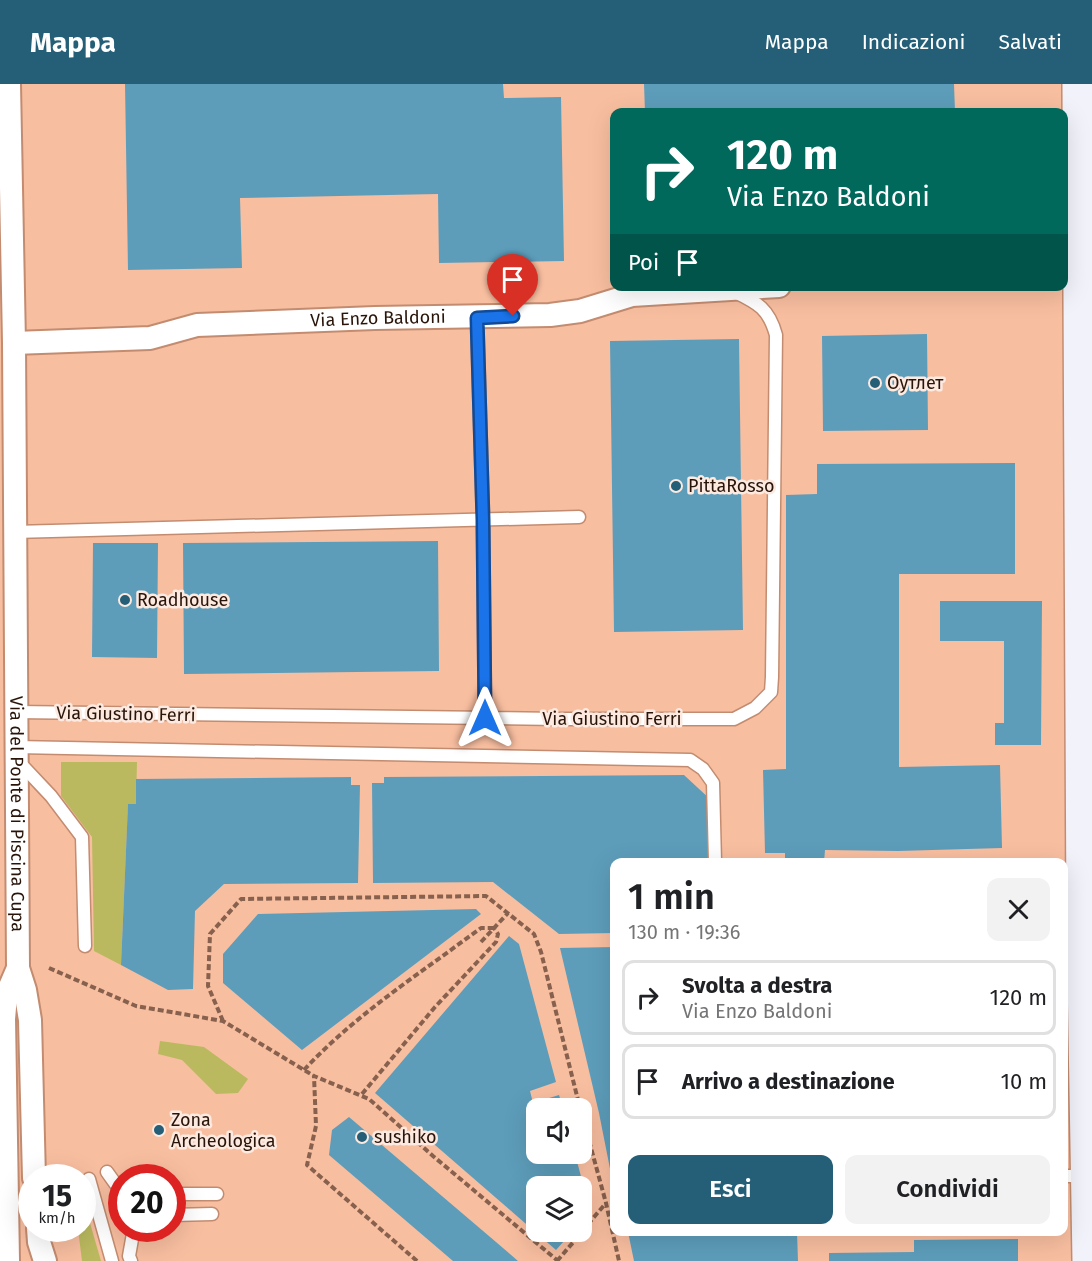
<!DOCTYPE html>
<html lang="it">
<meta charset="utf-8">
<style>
:root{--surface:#fff;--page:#f2f2f2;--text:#202124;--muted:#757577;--line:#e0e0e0;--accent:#245f77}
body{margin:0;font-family:"Fira Sans",sans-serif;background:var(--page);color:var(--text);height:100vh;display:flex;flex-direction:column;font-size:22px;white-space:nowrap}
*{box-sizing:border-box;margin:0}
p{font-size:20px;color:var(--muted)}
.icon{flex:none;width:33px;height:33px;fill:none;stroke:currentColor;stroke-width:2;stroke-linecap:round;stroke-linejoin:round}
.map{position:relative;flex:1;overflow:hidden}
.drawer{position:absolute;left:610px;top:774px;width:458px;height:378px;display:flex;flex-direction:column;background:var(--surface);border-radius:12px;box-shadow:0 6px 24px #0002}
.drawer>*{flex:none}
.guide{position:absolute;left:610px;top:24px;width:458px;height:183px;border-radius:12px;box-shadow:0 6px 24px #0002;background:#00695c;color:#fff;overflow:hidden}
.controls{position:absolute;left:526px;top:1014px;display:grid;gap:12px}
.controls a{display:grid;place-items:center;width:66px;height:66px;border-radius:12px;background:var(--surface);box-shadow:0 6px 24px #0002;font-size:30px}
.speed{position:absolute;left:18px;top:1080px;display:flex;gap:12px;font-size:30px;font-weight:700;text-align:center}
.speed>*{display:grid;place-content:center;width:78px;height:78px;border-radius:50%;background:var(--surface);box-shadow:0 6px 24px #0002;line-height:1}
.speed small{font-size:15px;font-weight:400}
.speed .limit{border:9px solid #d22;background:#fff;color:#111}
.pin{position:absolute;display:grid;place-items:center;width:51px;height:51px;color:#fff;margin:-62px -26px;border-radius:50% 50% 50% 0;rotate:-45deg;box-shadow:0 0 6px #0007}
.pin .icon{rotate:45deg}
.me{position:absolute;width:66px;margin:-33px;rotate:0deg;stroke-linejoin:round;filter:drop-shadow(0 0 4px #0008)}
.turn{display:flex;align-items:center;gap:21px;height:126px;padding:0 18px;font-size:27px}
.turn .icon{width:78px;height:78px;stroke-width:2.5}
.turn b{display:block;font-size:42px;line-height:51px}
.then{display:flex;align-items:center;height:57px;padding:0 18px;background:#0003;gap:12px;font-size:22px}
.round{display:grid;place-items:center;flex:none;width:63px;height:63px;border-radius:12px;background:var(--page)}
.head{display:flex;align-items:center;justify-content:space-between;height:102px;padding:0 18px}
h1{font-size:36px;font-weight:600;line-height:45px}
.button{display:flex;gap:12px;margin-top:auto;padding:12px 18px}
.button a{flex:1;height:69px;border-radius:12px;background:var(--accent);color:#fff;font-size:24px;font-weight:600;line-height:69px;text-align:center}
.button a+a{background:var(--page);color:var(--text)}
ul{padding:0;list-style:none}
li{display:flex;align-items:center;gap:18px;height:75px;margin:0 12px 9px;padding:0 6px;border:3px solid var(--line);border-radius:12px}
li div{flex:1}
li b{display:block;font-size:22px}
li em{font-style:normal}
header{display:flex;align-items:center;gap:36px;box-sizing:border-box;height:84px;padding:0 30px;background:var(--accent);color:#fff}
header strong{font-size:28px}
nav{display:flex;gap:33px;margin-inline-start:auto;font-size:21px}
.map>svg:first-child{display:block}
.green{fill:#bab95f}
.building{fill:#5d9dba}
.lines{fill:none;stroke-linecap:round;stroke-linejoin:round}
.lane-casing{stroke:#c38c70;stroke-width:15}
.street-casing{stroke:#c38c70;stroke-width:26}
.secondary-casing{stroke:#c38c70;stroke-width:36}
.path{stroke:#87614d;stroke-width:4;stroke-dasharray:6 3;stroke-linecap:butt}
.lane{stroke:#fff;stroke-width:12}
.street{stroke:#fff;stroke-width:22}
.secondary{stroke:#f2f2fa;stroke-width:33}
.route-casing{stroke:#114b97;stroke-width:15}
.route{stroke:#1a73e8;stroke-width:10}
.poi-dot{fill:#245f77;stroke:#fce9e0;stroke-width:2}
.labels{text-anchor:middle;stroke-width:5;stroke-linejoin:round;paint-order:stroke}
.street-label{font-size:18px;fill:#291409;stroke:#fce9e0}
.poi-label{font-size:18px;fill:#291409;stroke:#fce9e0;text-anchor:start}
</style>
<header>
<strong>Mappa</strong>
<nav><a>Mappa</a><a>Indicazioni</a><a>Salvati</a></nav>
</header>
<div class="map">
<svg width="1092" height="1177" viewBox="0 0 1092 1177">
<rect width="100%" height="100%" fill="#f8bea0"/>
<path class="green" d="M61,678H137L136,720L128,721L121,881L94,867L92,753L61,712Z
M160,957L204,963L248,995L238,1009L216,1010L182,976L158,970Z
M83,1115L101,1177H82L78,1145L82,1144Z"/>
<path class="building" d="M125,0H503L504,14L561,13L564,177L439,179L438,110L240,114L242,184L128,186Z
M644,0H954L955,28H645Z
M927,250L928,346L823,347L822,252Z
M739,255L743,546L614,548L610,257Z
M1015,379V490H899V683L1000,681L1002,764L898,767L825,766L824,778H785V769H765L763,686L786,685V411L817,410V380Z
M438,457L439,587L184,590L183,459Z
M93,459H158L157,574L92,573Z
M940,517H1042L1041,661H995V639H1004V557H940Z
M684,691L711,716L712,778H615V849L559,850L493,798L373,799L372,699H384V693Z
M351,693V701H360L358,799L224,800L195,827L193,905L168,906L121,881L128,720H136V695Z
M476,825L481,830L302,966L223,899V870L258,830Z
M509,852L519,860L556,998L530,1007L533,1019L559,1011L563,1024H537V1070H575L590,1126L582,1136V1102H537V1148H572L556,1166L375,1009Z
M615,863V1105H614L599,1029L560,864Z
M349,1033L496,1158L518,1177H453L329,1071L332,1046Z
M628,1148H797L798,1177H634Z
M1018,1155V1177H829V1169L914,1168V1156Z"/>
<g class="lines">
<g class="lane-casing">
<path id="lane" d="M477,234L483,436L485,634
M14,448L579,433
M16,628L559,635H734L755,624L771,608L772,593L776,251C769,225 758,219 735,208
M16,663L690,676L703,685L713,699L715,778
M18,677L51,712L82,753L85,862
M107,1088L117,1102L122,1104
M1064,1092H1086
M89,1095L112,1177
M172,1110H217
M172,1131L212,1130
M131,1177L129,1172L134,1144"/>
</g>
<g class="street-casing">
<g id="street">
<path id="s1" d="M9,0L14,259L18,884L25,906L30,936L34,1094"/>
<path id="s2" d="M14,259L150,254L197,241L375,234L550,231L580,227L632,211L779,202"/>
<path d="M38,1144L39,1158L45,1177"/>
<path d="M8,1177L4,935L6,912L18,884"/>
</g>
</g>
<g class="secondary-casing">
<path id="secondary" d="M1079,0L1083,835L1089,1177"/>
</g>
<path class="path" d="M481,858L508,829
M49,884L136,922L223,937L314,992
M223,937L208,902L210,850L241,815L486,812L534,850L541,868L580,1024
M304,986C352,934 413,894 470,852L481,844H494
M362,1010L435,923L496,858L498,850L494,844
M582,1031L606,1119L619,1177
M582,1147L606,1119
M417,1177L307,1081L316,1042L314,992L369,1015L433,1072L558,1177
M557,1177L582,1148"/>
<use href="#lane" class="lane"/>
<use href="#street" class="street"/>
<use href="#secondary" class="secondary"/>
</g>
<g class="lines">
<g class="route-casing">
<path id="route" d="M485,634L483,436L477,234L513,232"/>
</g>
<use href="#route" class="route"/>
</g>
<g class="poi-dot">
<circle cx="875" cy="299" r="6"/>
<circle cx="676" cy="402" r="6"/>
<circle cx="125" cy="516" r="6"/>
<circle cx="159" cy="1046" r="6"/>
<circle cx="362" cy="1053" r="6"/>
</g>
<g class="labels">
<g class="street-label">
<text dy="6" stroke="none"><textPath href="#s2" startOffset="366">Via Enzo Baldoni</textPath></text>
<text transform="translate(126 630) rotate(1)" y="6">Via Giustino Ferri</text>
<text x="612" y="641">Via Giustino Ferri</text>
<text dy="6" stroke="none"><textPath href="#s1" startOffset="730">Via del Ponte di Piscina Cupa</textPath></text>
</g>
<g class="poi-label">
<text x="887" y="305">Оутлет</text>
<text x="688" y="408">PittaRosso</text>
<text x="137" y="522">Roadhouse</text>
<text x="171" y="1042">Zona<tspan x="171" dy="21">Archeologica</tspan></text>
<text x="374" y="1059">sushiko</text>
</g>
</g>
</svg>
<div class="controls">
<a><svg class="icon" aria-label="sound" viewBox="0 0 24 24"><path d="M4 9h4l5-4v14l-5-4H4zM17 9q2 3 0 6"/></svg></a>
<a><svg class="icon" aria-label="layers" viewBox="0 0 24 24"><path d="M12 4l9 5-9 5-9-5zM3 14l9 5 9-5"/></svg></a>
</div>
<div class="speed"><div>15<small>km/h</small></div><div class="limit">20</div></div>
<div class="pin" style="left:513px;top:232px;background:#d93025"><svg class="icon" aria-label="arrive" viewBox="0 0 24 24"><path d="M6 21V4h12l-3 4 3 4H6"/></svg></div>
<svg class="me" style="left:485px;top:634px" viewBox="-20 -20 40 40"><path d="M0-17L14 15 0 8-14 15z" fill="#1a73e8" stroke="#fff" stroke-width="4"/></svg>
<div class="guide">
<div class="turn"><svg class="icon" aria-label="right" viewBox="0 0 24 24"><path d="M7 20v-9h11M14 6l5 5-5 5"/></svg><div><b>120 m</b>Via Enzo Baldoni</div></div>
<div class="then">Poi<svg class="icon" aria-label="arrive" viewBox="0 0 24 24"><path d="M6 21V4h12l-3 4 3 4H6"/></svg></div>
</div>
<section class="drawer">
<div class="head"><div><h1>1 min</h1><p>130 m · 19:36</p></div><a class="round"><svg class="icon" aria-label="close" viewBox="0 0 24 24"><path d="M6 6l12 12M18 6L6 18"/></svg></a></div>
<ul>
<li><svg class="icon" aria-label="right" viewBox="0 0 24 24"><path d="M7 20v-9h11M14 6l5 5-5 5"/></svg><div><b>Svolta a destra</b><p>Via Enzo Baldoni</p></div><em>120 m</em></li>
<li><svg class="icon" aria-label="arrive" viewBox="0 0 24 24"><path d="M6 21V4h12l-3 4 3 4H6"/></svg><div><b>Arrivo a destinazione</b></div><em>10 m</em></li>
</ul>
<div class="button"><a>Esci</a><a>Condividi</a></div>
</section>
</div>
